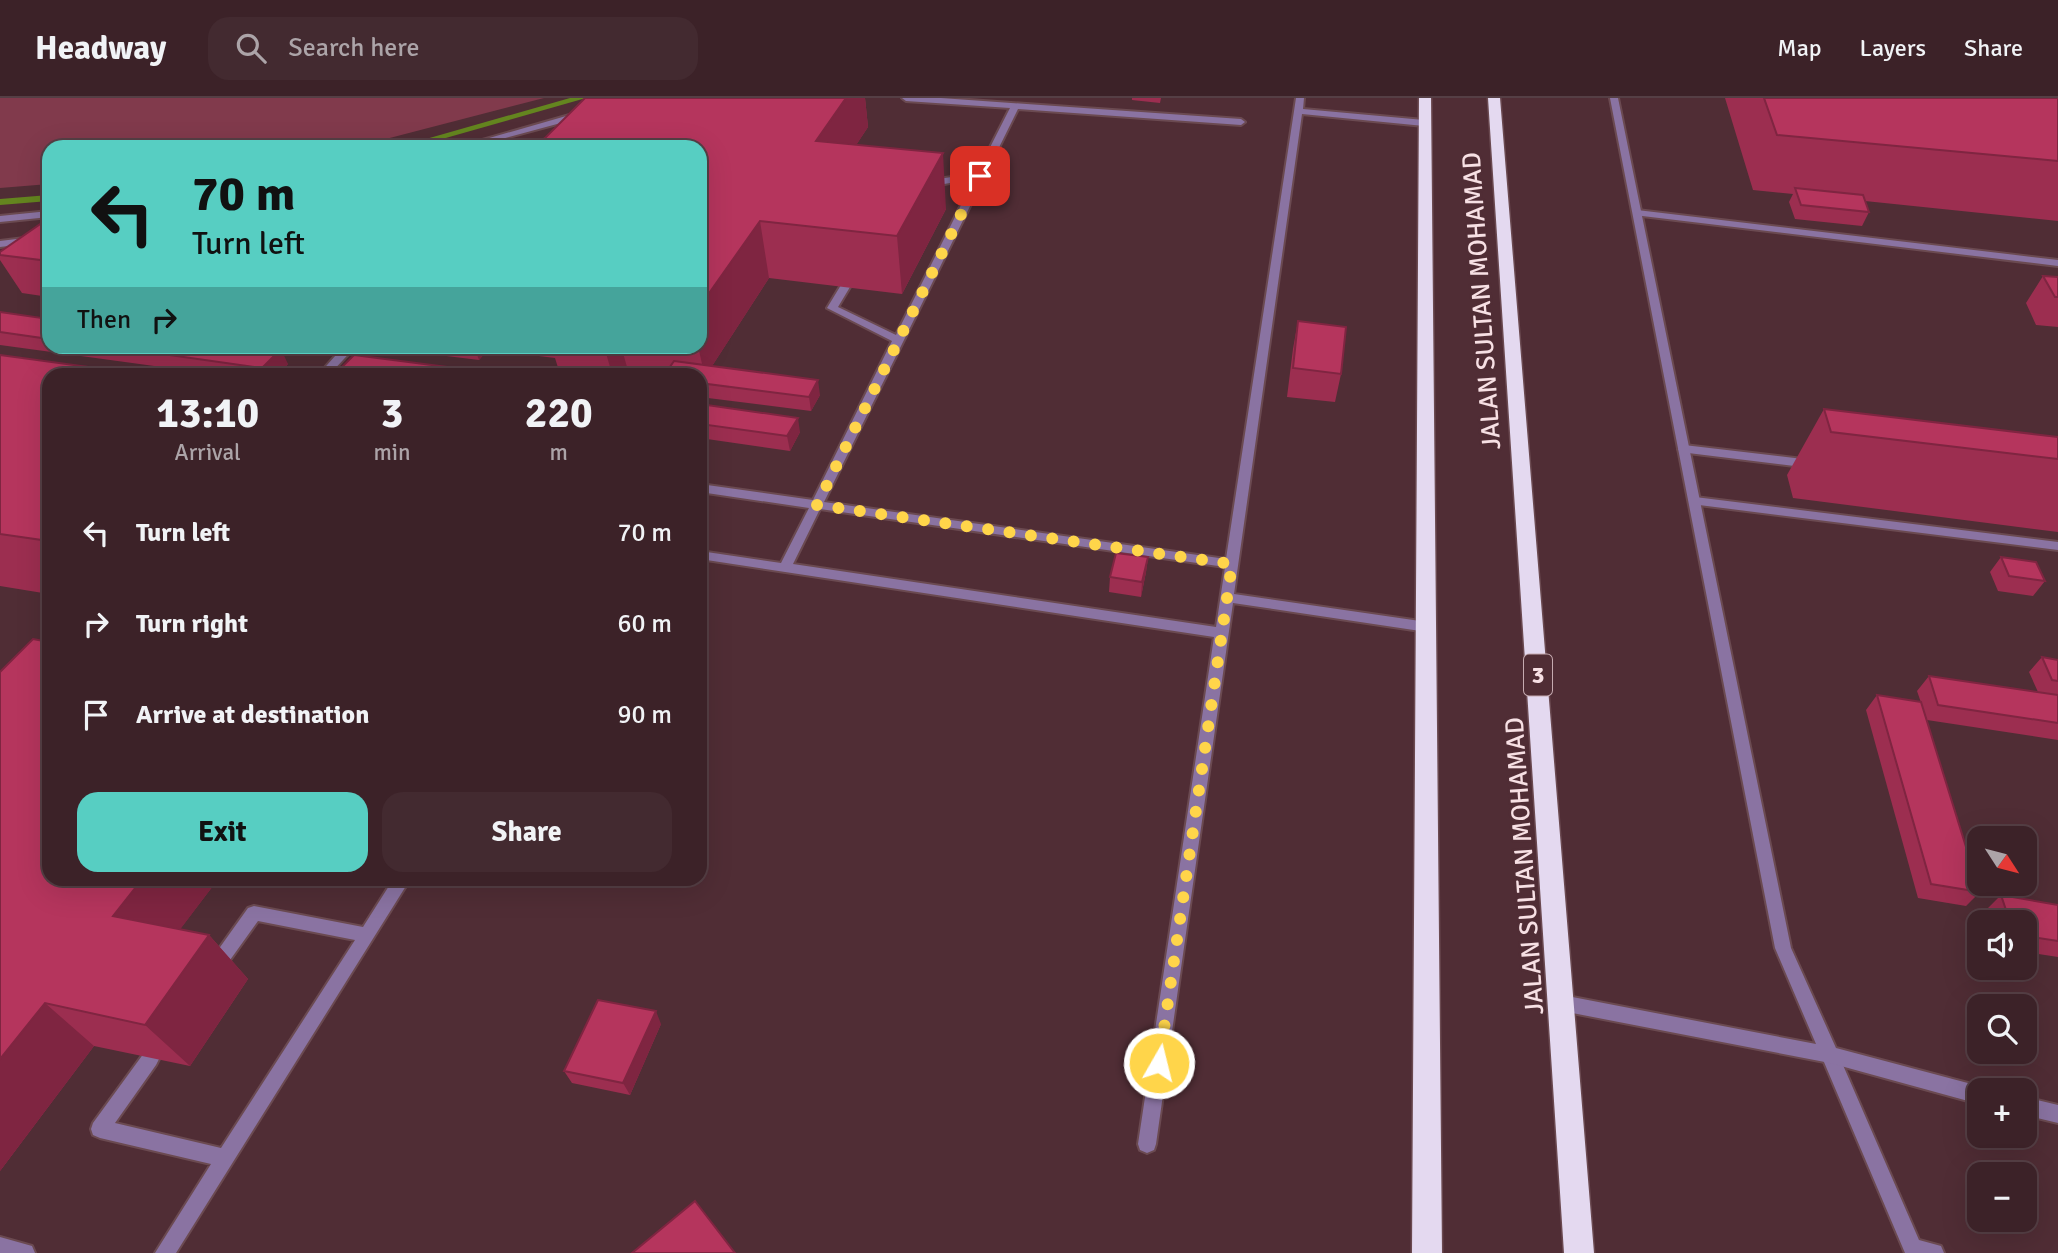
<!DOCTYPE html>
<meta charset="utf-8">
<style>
:root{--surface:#3c2228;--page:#432a30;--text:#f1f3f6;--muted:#aca4a8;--line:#553f45;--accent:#57cec2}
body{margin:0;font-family:Signika,sans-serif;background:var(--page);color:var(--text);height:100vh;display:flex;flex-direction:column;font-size:26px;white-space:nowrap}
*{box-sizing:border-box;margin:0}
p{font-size:23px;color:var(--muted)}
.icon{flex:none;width:38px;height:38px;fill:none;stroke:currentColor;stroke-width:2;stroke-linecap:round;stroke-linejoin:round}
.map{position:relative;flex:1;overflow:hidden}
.details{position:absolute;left:42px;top:270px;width:665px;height:518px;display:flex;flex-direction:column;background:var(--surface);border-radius:21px;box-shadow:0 7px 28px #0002,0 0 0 2px var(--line)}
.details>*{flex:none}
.hud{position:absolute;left:42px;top:42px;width:665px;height:214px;border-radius:21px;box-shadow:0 7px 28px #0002,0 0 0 2px var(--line);background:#57cec2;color:#111;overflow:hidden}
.needle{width:46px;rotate:126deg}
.controls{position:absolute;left:1967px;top:728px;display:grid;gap:14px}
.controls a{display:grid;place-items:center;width:70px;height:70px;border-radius:14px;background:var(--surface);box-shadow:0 7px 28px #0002,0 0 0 2px var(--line);font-size:35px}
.pin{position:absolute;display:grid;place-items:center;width:60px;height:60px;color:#fff;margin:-30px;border-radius:14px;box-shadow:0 4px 10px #0006}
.me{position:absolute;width:77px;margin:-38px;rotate:8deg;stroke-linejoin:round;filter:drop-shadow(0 0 5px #0008)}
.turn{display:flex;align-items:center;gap:24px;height:147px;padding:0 35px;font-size:32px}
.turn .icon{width:91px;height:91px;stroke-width:2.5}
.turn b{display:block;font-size:49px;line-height:60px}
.then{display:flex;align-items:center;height:66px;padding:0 35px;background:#0003;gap:14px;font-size:26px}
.eta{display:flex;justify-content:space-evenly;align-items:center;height:119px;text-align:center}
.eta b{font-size:42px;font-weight:700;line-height:49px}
.primary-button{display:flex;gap:14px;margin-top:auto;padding:14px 35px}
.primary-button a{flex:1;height:80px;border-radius:21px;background:var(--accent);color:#111;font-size:28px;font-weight:700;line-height:80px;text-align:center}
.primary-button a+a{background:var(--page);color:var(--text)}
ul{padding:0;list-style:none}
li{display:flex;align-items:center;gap:21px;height:91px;padding:0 35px}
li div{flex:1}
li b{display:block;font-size:26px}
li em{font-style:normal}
header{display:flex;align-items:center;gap:42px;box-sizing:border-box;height:98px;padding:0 35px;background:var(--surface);border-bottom:2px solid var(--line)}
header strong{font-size:33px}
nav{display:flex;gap:38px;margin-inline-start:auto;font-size:24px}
.search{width:490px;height:63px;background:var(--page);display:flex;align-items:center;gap:18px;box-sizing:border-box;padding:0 24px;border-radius:21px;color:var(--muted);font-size:26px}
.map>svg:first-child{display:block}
.green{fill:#813a4c}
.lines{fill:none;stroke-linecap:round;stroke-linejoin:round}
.stream{fill:#64851f;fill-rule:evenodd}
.lane-casing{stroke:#6b4a51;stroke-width:4}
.street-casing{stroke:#6b4a51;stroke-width:4}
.highway-casing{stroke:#6b4a51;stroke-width:3}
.lane{fill:#8a73a2;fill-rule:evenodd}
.street{fill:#8a73a2;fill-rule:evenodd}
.highway{fill:#e4d9f0;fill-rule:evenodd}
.wall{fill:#9c2e50}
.shaded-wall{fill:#7f2541}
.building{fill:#b5355d;stroke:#7f2541;stroke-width:2}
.route{stroke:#ffd54a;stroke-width:12;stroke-dasharray:0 21.6}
.labels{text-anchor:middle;stroke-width:5;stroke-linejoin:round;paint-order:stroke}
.shield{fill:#502d35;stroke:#c5aab0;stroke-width:2}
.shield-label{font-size:24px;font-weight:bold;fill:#f7e0e4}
.street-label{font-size:26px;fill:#f7e0e4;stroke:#502d35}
</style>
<header>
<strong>Headway</strong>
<div class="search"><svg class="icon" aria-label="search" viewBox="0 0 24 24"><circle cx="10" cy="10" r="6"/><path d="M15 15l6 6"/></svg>Search here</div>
<nav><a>Map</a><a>Layers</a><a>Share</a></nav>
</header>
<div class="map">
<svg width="2058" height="1155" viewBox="0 0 2058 1155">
<rect width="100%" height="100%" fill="#502d35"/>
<path class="green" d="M0,0H544L355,49H49V86L0,90Z"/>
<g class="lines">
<path class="stream" d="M570,0H586L414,49H398Z
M49,97V103L0,107V101Z"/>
<g class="lane-casing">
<path id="lane" d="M902,0H941L1241,21L1245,24L1241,27L1018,11L824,404L1226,461L1296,0H1304L1303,11L1424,22L1428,25L1424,28L1302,16L1234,496L1427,524L1434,529L1427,534L1233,505L1156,1046L1154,1052L1147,1055L1140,1052L1138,1046L1214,539L700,461V453L781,465L809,410L700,394V386L813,402L892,243L827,210L841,187H849L850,189L838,209L896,237L974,81L926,89L921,86L926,83L977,75L1010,10L906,3ZM820,411L1225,469L1216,529L793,466Z
M580,14L584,17L583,19L472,49H458Z
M556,38L559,39V43L536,49H522Z
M1637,112L2058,162V168L1634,117V113Z
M49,113V119L0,124V118Z
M49,137V143L0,149V143Z
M344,248H356L330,276H319Z
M1684,347L1811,362L1817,366L1811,370L1680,354L1678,351Z
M1695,399L2058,444V452L1691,406L1689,403L1691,400Z
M394,780H411L176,1155H155L211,1066L100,1040L93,1037L91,1031L93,1025L144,955L150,953L156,955L159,961L156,967L115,1025L221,1050L355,842L258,823L220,876L214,879L208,876L206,871L208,866L248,810L254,808L363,829Z
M1830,949L1836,951L1919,1142L1941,1148L1944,1155H1905L1821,957L1824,951Z
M0,1139L32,1148L35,1155H0Z"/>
</g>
<g class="street-casing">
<path id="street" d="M1610,0H1618L1791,850L1836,950L1979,988L1986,992H1979V1006L1830,965L1562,913L1556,911L1553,905L1556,899L1562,897L1816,946L1775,850Z
M2025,999L2058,1007V1025L2025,1017Z"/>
</g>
<g class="highway-casing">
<path id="highway" d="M1419,0H1431L1442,1155H1412Z
M1488,0H1500L1594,1155H1564Z"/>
</g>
<use href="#lane" class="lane"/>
<use href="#street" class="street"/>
<use href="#highway" class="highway"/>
</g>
<path class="wall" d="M585,0H865L868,29L856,47L946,111L902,196L769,180L712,268L820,297L811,313L700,299V276L667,274L627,269L622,276H560L555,260L499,253L498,248H700V49Z
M1132,0H1161L1160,5L1132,2Z
M1725,0H2058V123L1865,103L1869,114L1862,128L1795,121L1789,104L1793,96L1753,92Z
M49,120V199L22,195L0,162V154Z
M2043,178L2058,179V229L2036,227L2026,205Z
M0,214L49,221V248H259L288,266L278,276H213L0,247Z
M1298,223L1341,276L1335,304L1287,299L1293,251Z
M381,248H491L479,262L381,250Z
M0,257L49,276V496L0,488Z
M700,306L800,334L790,353L700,340Z
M1824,311L2058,339V434L1793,400L1787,377Z
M1148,459L1146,474L1141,499L1109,494L1110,479Z
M2001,459L2045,483L2033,498L1998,493L1990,474Z
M2042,559L2058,562V642L1927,622L1917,593L1929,578L2038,594L2029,574Z
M1877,597L1980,794L1966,808L1918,800L1866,612Z
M49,780H219L180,831L209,837L248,881L190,968L94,948L0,1073Z
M2001,797L2058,807V859L2025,854V824H1991L1987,811Z
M661,926L630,997L572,985L564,973Z"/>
<path class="shaded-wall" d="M846,0H865L868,29L823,98L816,43Z
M943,55L946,111L902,196L897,138Z
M760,123L769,180L705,279L698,248H700V208Z
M474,248H491L479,262Z
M604,248H621L627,269L622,276H612Z
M281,251L288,266L278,276H266L262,270Z
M455,270L457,276H449Z
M818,282L820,297L811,313L809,299Z
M798,320L800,334L790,353L787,338Z
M1148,459L1146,474L1141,499L1142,484Z
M143,780H219L157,862L113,818Z
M209,837L248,881L190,968L145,927Z
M45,905L94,948L0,1073V961Z
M656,913L661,926L630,997L623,985Z"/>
<path class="building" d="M585,0H846L816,43L943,55L897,138L760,123L700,208V49H536Z
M1764,0H2058V63L1777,37Z
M1795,90L1863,97L1869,114L1801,107Z
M49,120V163L0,157V154Z
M2043,178L2058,179V199H2055Z
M0,214L49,221V241L0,234Z
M1298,223L1346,229L1341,276L1293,270Z
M106,248H259L281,251L262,270Z
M0,257L140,276H49V443L0,436Z
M354,257L455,270L449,276H335Z
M674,263L818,282L809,299L700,285V276H665Z
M700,306L798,320L787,338L700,326Z
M1824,311L2058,339V361L1831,334Z
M1116,455L1148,459L1142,484L1110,479Z
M2001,459L2036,464L2045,483L2009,478Z
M33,541L49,544V780H143L113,818L209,837L145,927L45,905L0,961V574Z
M2042,559L2058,562V583L2052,582Z
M1929,578L2058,597V625L1938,607Z
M1877,597L1921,604L1980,794L1931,786Z
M2001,797L2058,807V843L2025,838V824H2010Z
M598,902L656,913L623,985L564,973Z
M695,1103L735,1155H632Z"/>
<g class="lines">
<path class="route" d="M980,78L817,407L1232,466L1159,965"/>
</g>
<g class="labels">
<rect class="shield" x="1524" y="556.5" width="28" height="41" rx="5"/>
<g class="shield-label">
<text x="1538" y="585">3</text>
</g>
<g class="street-label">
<text transform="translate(1481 203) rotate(-94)" y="9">JALAN SULTAN MOHAMAD</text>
<text transform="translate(1524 768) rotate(-94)" y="9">JALAN SULTAN MOHAMAD</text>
</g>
</g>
</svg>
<div class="controls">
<a><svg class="needle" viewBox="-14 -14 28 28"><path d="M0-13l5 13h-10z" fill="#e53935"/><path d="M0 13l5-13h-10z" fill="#aca4a8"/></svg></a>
<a><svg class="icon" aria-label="sound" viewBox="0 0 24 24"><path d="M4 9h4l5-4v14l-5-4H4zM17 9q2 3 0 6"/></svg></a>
<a><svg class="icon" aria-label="search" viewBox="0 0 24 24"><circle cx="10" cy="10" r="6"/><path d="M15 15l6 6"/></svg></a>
<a>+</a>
<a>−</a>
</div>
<div class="pin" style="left:980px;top:78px;background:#d93025"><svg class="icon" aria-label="arrive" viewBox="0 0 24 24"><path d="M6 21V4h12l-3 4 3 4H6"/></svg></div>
<svg class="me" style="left:1159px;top:965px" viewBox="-20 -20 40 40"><circle r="17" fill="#ffd54a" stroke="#fff" stroke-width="3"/><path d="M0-11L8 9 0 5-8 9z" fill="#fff"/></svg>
<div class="hud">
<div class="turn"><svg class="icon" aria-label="left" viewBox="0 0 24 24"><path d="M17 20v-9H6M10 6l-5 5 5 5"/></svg><div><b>70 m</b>Turn left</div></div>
<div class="then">Then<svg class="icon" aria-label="right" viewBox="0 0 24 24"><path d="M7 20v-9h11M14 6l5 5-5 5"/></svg></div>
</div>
<section class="details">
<div class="eta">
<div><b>13:10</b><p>Arrival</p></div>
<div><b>3</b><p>min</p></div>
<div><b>220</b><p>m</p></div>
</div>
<ul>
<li><svg class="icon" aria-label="left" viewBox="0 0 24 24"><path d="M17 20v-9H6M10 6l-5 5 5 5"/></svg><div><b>Turn left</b></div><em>70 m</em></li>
<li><svg class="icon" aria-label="right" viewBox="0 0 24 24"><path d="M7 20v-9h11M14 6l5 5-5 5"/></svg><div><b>Turn right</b></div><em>60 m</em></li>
<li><svg class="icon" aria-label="arrive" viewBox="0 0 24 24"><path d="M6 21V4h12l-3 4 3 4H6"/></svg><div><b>Arrive at destination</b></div><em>90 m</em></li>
</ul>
<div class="primary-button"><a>Exit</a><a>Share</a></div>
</section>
</div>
